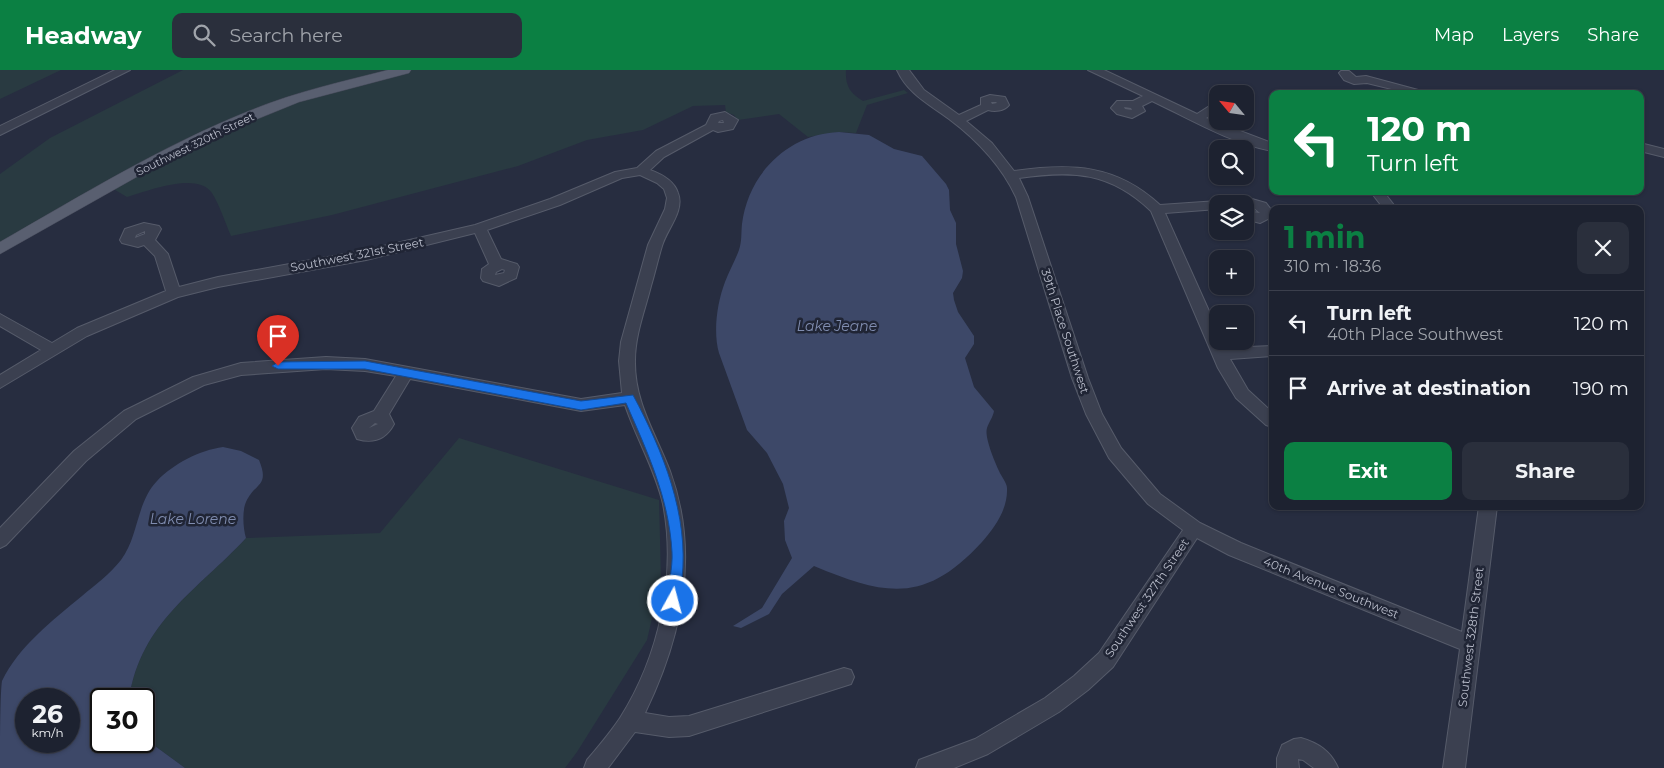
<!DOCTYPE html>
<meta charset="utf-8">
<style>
:root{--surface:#1d2230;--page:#2a2f3c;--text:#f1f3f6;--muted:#a0a4ab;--line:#3b3f4c;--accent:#0b8043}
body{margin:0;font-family:Montserrat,sans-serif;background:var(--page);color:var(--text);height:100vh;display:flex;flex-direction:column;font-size:19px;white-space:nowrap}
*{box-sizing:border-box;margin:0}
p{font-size:16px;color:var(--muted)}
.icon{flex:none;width:28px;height:28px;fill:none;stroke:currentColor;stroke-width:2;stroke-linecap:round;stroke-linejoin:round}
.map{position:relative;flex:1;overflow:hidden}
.side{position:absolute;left:1269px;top:135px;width:375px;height:305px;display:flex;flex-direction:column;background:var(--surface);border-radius:10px;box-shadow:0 1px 4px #0004,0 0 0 1px var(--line)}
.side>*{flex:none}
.guide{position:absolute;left:1269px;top:20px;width:375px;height:105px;border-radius:10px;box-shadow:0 1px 4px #0004,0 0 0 1px var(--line);background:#0b8043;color:#fff;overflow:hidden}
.needle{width:32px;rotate:299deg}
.tools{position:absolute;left:1209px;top:15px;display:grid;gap:10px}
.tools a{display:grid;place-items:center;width:45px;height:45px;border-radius:10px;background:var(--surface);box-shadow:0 1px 4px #0004,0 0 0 1px var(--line);font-size:25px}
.speed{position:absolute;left:15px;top:618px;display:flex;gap:10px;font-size:25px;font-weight:700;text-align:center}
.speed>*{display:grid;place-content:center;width:65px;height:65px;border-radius:50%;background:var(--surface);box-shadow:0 1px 4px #0004,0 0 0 1px var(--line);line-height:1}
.speed small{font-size:12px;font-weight:400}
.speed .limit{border:2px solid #111;border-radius:8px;background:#fff;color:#111}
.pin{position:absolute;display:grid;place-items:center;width:42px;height:42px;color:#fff;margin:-51px -21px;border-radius:50% 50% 50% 0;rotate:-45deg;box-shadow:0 0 5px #0007}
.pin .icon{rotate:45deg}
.me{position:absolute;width:55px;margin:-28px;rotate:7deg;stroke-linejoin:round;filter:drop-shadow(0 0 4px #0008)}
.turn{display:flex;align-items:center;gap:18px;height:105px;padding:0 15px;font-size:22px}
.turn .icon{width:65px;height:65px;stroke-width:2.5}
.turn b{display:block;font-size:35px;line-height:42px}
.round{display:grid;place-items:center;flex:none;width:52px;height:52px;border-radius:10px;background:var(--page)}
.head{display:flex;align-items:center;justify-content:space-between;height:85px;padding:0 15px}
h1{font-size:30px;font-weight:700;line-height:38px;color:var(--accent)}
.cta{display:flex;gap:10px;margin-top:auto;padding:10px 15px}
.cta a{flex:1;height:58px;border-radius:10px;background:var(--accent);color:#fff;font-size:20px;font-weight:700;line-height:58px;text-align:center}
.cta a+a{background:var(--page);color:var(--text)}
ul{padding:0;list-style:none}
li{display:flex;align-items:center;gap:15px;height:65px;padding:0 15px;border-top:1px solid var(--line)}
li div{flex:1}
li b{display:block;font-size:19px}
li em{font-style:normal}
header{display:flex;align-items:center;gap:30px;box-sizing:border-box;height:70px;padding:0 25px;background:var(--accent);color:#fff}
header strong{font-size:24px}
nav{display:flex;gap:28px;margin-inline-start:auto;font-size:18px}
.search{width:350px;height:45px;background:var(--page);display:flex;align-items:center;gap:12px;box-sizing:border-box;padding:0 18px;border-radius:10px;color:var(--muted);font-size:19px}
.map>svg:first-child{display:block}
.green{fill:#293a41}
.water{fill:#3d4868;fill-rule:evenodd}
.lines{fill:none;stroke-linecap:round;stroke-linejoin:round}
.minor-casing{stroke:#565b6a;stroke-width:2}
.major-casing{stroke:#454959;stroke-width:1}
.minor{fill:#3b4050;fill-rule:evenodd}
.major{fill:#595f70;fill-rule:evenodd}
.route{fill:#1a73e8;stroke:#114b97}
.labels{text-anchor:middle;stroke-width:5;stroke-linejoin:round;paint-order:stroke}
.far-street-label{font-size:11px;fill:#b8bcca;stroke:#202535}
.street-label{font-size:12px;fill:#b8bcca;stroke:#202535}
.water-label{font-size:14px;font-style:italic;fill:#808db0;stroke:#202535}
</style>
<header>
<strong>Headway</strong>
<div class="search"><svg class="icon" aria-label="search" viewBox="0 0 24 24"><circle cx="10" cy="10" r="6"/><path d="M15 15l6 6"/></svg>Search here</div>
<nav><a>Map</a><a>Layers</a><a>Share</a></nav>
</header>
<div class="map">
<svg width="1664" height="698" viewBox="0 0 1664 698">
<rect width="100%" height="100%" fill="#272d40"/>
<path class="green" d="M0,0H61L0,29Z
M183,0H846C845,16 850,23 863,31L904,20L908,23L867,35L856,63L839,62L808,67L779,44L738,50L734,45L726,42L725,35L693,36L643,60L587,70L518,96L332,145L231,166C225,152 220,136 212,123C197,101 147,121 127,127L110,117L0,179V104L50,68Z
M459,368L659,430L661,509L647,570L577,682L565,698H185L144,668V629H129C141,551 197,521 246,468L380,463Z"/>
<path class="water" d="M839,62L869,65L894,79L922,86L946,114L949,120L950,140L956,153V174L963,201L962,208L953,223L954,230L958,242L974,266V274L965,288L974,317L994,341C993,347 989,352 987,358C984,367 995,392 999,401C1001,406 1007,413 1007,418C1008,439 995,457 982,472C925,534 886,526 814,496L782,524L769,544L741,558L733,556L762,538L792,488L785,470L784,451L789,438L783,414L767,383L747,360L719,283C713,262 717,233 725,212C729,201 735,191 739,180C742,171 741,164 742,154C748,104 788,64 839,62Z
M223,377L241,381L259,390C270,417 255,412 246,432C242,441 243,458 246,468C197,521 141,551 129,629H101V671H144V668L185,698H0C0,681 0,623 2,611C19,576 53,550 82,526C95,515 110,504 121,490C139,466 136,433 157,411C173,394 200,380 223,377ZM26,629H69V671H26Z"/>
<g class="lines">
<g class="minor-casing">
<path id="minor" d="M115,0H130L0,65V56Z
M897,0H909L924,20L959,45L981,35V28L990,25L1005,27L1009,35C1004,41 995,42 988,40L966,51L992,73L1014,101C1071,93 1116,94 1160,135L1218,131L1224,134H1218V139L1165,143L1218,261V271H1222L1225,278L1272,276V286L1230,289L1248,320L1272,342V357L1266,355L1236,328L1218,298L1151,141C1110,102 1073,100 1019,108L1028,127L1088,308L1102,344L1121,378L1160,424L1200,453L1241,473L1462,562L1479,436H1497L1465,698H1443L1460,579L1229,485L1197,468L1113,597L1088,620L1059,642L988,684L954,698H916L919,690L975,669L1045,628L1074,606L1099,583L1183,460L1148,434L1109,388L1086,344L1072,308L1016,127C1001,95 977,70 949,49C929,34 908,24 897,0ZM991,32H996L997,33L992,34Z
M1088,0H1104L1197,44L1211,35L1218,34V41L1206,48L1272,73V81C1230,73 1190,49 1152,31L1142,36L1145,41L1132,48L1117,44L1111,38L1117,31H1133L1143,26ZM1124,37L1131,38L1132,40L1125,39Z
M1341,1H1349L1356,7L1366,6L1433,24H1412L1367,13L1354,14L1344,10L1339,3Z
M725,42L738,50L733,59L718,62L713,60L664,87L650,100C661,104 674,110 678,123C685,141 667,159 662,176C658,189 655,203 651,216C645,240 635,265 635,290C634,332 656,364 670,401C700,483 682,567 645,643L669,647L689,646L844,598L851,600L854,607L851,614L689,666L669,667L635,662L608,698H584L587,690C598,677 610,663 620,648C659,587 677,505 663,434C655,399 636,368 625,335L581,341L410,309L389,344L394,354C386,369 374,374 357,369L352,358L359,347L374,341L396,306L365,301L326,299L241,305L204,315L136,349L86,391L6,475L0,478V458L74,381L124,341L193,307L241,293L326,287L365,289L581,329L622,323L619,291L621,272L648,175L665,139L667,128L664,119L657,113L640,105L622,108L560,135L487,160L501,189L517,194L519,197L516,208L499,216L483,211L481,208L482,199L489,194L475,163L366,190L218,217L178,227L87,266L0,318V305L41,280L0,256V244L52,273L77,258L166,221L155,186L144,175L138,177L122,173L120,170L125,159L144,153L159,156L161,159L155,170L168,184L179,217L218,207L366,180L475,155L550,129L615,102L637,98L656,81L706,55L711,45ZM723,50L724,53H718L719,51ZM145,161V164L135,168L136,165ZM502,199L505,200L504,203L495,205L496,202ZM375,353L378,354L369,358Z
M1640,73L1664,79V87L1640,81Z
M1370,121H1383L1397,139H1384Z
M1528,121H1541L1535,125Z
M1252,129L1266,133L1272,141V147L1260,153L1245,149V141L1260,143L1254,138H1245V134H1239L1240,131Z
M1301,668C1318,673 1331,681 1338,698H1314L1303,690L1298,689L1299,698H1277V688L1282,675L1294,669Z"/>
</g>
<g class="major-casing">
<path id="major" d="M388,0H411L409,3L299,32L223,63L149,100L0,184V172C82,125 162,76 249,41C295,22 341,12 388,0Z"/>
</g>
<use href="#minor" class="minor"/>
<use href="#major" class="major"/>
</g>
<path class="route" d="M365,291L581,331L633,325C663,381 689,445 682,509C681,518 682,528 678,535L673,537L669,535L667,531C668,515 673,498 672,482C669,428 647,381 626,333L581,340L365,299H278L272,296L278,292Z"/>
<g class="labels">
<g class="far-street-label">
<text transform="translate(195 74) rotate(-26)" y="4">Southwest 320th Street</text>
</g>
<g class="street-label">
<text transform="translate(357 185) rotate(-11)" y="4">Southwest 321st Street</text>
<text transform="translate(1065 261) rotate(72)" y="4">39th Place Southwest</text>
<text transform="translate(1331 518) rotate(22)" y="4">40th Avenue Southwest</text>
<text transform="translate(1147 528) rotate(-56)" y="4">Southwest 327th Street</text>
<text transform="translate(1471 567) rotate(-83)" y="4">Southwest 328th Street</text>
</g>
<g class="water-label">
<text x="837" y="261">Lake Jeane</text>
<text x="193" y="454">Lake Lorene</text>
</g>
</g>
</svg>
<div class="tools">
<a><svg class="needle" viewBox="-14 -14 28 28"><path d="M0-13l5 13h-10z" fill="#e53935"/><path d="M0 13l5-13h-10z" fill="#a0a4ab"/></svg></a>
<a><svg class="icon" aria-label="search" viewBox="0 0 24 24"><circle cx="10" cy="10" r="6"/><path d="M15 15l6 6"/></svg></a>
<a><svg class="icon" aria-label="layers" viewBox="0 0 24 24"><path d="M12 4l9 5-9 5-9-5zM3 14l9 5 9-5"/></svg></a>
<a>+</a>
<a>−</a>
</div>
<div class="speed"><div>26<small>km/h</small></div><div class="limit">30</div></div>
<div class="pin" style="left:278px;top:296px;background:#d93025"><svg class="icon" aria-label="arrive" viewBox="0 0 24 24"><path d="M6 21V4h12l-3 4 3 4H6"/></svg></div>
<svg class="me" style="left:673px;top:531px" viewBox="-20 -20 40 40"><circle r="17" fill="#1a73e8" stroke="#fff" stroke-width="3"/><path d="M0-11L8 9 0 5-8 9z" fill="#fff"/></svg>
<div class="guide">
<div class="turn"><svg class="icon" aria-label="left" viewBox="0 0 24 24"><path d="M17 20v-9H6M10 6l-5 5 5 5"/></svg><div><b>120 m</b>Turn left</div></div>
</div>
<section class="side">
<div class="head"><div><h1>1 min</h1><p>310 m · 18:36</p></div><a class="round"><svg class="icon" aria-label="close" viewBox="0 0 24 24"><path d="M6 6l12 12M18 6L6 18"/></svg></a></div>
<ul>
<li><svg class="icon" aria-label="left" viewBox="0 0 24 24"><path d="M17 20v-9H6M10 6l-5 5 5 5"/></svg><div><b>Turn left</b><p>40th Place Southwest</p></div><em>120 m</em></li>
<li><svg class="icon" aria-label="arrive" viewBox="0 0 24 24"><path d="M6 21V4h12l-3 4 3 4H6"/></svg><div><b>Arrive at destination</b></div><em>190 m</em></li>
</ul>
<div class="cta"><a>Exit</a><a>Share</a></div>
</section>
</div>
